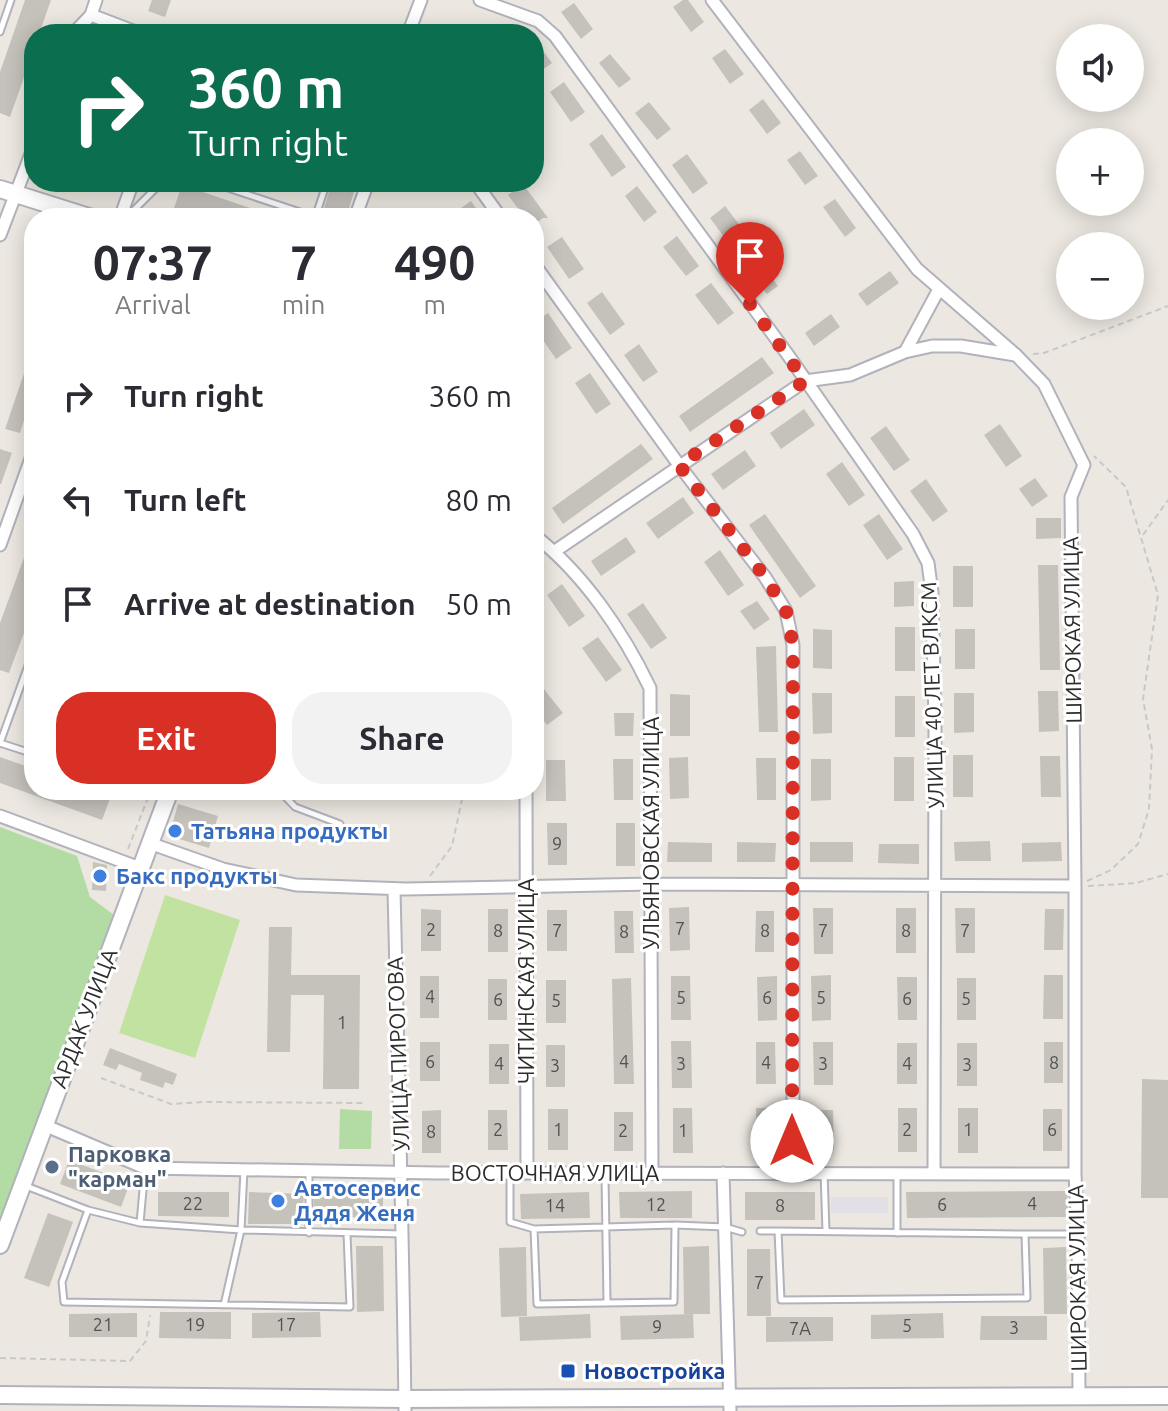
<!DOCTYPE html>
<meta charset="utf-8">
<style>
:root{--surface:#fff;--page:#f2f2f3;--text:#2b2b33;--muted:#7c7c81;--accent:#d93025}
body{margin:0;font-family:Ubuntu,sans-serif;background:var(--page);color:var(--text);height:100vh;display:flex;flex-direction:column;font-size:30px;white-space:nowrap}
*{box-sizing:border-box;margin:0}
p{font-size:26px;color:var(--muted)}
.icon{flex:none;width:44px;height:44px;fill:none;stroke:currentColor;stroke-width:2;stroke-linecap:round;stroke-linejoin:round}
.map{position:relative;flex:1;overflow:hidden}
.drawer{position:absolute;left:24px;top:208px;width:520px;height:592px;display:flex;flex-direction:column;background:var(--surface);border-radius:32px;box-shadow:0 4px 20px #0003}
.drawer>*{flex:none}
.banner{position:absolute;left:24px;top:24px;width:520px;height:168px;border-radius:32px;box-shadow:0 4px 20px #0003;background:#0b6e4f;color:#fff;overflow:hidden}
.buttons{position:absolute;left:1056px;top:24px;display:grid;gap:16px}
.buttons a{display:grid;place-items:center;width:88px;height:88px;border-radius:50%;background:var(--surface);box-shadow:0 4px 20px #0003;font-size:40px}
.pin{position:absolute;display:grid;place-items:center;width:68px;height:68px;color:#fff;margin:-82px -34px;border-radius:50% 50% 50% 0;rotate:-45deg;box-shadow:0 0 8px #0007}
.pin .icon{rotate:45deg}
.me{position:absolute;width:88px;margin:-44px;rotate:0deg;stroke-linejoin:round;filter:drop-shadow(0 0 6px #0008)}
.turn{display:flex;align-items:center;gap:28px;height:168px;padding:0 32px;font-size:36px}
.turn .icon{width:104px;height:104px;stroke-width:2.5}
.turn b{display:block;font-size:56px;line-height:68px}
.eta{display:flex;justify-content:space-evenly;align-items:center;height:136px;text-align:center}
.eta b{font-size:48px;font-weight:700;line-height:56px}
.button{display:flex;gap:16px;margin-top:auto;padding:16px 32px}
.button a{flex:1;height:92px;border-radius:32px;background:var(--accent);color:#fff;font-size:32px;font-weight:700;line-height:92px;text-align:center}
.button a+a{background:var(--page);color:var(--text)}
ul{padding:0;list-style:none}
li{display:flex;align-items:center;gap:24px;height:104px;padding:0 32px}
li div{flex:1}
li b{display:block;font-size:30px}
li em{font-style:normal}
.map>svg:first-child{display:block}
.industrial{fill:#e2e0e6}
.green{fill:#b3dca4}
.pitch{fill:#c2e2a1}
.building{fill:#c5c2bc}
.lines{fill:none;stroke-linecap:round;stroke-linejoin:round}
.lane-casing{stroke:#b1b2bb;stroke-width:9}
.street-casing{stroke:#b1b2bb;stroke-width:15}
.secondary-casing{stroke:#b1b2bb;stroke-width:20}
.path{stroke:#c8c8c8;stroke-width:2;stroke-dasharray:6 4;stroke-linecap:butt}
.lane{stroke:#fff;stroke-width:5}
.street{stroke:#fff;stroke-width:11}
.secondary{stroke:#fff;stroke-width:16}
.route{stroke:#d93025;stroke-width:14;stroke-dasharray:0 25.2}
.shop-dot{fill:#3f7fe0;stroke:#fff;stroke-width:3}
.service-dot{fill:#5c6f8a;stroke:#fff;stroke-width:3}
.transit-dot{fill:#1a4fb4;stroke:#fff;stroke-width:3}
.labels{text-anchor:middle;stroke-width:6;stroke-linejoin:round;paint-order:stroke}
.number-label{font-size:18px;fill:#535251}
.street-label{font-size:22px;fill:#2d2d2d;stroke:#fff}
.shop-label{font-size:22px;font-weight:bold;fill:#366cbe;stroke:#fff;text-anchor:start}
.service-label{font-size:22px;font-weight:bold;fill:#4e5e75;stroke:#fff;text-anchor:start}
.transit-label{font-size:22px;font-weight:bold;fill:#164399;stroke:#fff;text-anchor:start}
</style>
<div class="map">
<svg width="1168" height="1411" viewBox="0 0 1168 1411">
<rect width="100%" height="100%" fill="#ece8e1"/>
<path class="industrial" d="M831,1197H888V1213H831Z"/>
<path class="green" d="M0,827L77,856L90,897L114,915L0,1220Z
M340,1109L372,1111L371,1149H339Z"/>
<path class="pitch" d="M165,895L240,920L195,1058L119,1033Z"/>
<path class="building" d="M25,0H51L39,34H34V49L10,117L0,113V72Z
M152,0H171L165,17L148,11Z
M683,0H688L704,22L691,32L673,7Z
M574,3L593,29L581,39L561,12Z
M534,39L552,63L534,76Z
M725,49L744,74L730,84L712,58Z
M610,54L631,79L619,88L599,63Z
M564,82L585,112L571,122L550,92Z
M763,99L781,123L767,134L749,110Z
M649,102L671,129L657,140L635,113Z
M602,134L626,167L612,177L589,144Z
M800,151L818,176L805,185L787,160Z
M687,154L708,183L693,194L672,165Z
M332,182H357L346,218H321Z
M523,184L548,218H543L534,224V218H525L508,195Z
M182,185L274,216V218H204L174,208Z
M637,186L657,212L644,222L625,196Z
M835,199L856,228L845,237L823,207Z
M471,201L483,218H447Z
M725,206L748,236L732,248L710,218Z
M677,236L699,266L686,276L663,247Z
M562,237L584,269L569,279L547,247Z
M759,261L778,286L767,294L748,269Z
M890,271L899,283L867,306L858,294Z
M711,283L734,313L718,325L695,295Z
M602,292L625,324L610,335L587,303Z
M548,313L572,348L556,359L534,327V323Z
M831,314L840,327L814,346L805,333Z
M639,344L658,372L643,382L624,355Z
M32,350L34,389L20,433L5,429Z
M762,357L774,373L690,432L679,416Z
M590,373L611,404L596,414L575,383Z
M804,409L815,425L781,449L770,433Z
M1000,424L1022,456L1006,467L984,435Z
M886,426L910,460L894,471L870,438Z
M641,444L653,459L563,524L552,508Z
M0,449L12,453L1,484H0Z
M745,450L756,466L723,490L711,474Z
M842,462L865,495L849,506L826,474Z
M1035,478L1048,496L1032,507L1019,489Z
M926,479L948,511L933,522L910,491Z
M683,497L694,513L658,539L646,523Z
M765,514L816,586L800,598L749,525Z
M879,514L903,549L887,560L863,525Z
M1036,518H1061V538L1036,539Z
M33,533L34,606L9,673L0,670V623Z
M626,537L636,552L601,576L591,561Z
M720,550L744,585L728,596L704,562Z
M1038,565H1058L1060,670H1040Z
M953,566H973V607H953Z
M914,581V606L894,607V582Z
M562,584L585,616L569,627L547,595Z
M757,601L770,619L754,630L740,611Z
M643,603L667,638L651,649L627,614Z
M895,627H915V671H895Z
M813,629L832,630V669L813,668Z
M955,629H975V669H955Z
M598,637L622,670L606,682L582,648Z
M776,646L778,732H759L756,647Z
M540,684L563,713L547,725L534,708V689Z
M1038,691H1058L1059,731L1039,732Z
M812,693H832V733L813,734Z
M954,693H974V732L954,733Z
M670,694L690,695V736H670Z
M895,696H915V737H895Z
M614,713H634L633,736H615Z
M953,755H973V797H953Z
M1040,756H1060L1061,797H1041Z
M0,757L34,769V790H93L111,796L102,820L0,783Z
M688,757L689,798L670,799L669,758Z
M894,757H914V801H894Z
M756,758H776V800H757Z
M613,759H633V800H614Z
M811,759H831V800L811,801Z
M546,760H565L566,801H546Z
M178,804L218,816L209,848L169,836Z
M547,823H567V865H548Z
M616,823H635V866H616Z
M990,841L991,861H955L954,842Z
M668,842L712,843V862H667Z
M737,842L776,843L775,862H737Z
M810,842H853V862H810Z
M1061,842L1062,861L1022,862V843Z
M879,844H919V864L878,863Z
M93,862L107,865L106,891L92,890Z
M689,907L690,950L670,951L669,908Z
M813,908H833V954H814Z
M896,908H916V953H896Z
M955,908H975V953H956Z
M421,909L441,910V951H421Z
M488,909H508V952H488Z
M1045,909H1064L1063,950H1044Z
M547,910H567V951H547Z
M614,911H633L634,953H615Z
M756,911H774V952H755Z
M269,927H292L291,975H360L359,1089H323L324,995H291L290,1052H267Z
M831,975V1020L812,1021L811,976Z
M1044,975H1063V1019H1043Z
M420,976H439V1018H420Z
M671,976H690L691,1020H671Z
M777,976V1020L758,1021L757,977Z
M897,977H917V1020H898Z
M631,978L634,1084H614L612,979Z
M957,978H976V1020H957Z
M488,979H507V1020H488Z
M546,980H566V1023H546Z
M671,1041H691L692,1088H672Z
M420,1042H440V1081H420Z
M756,1042H775L776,1084H756Z
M813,1042H833V1085H814Z
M1044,1042H1063V1083H1044Z
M897,1043H917V1084H897Z
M957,1043H977V1086H957Z
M489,1044H509V1084H489Z
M546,1045H565V1087H546Z
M110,1048L177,1074L173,1085L165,1082L163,1088L140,1080L142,1073L119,1064L116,1070L103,1065Z
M1142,1079L1168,1080V1198H1141Z
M673,1108H692L693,1153H673Z
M756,1108H776V1150H757Z
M898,1108H917V1152H898Z
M958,1108H978V1153H958Z
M548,1109H568V1150H548Z
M1043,1109H1062V1151H1043Z
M441,1110V1153H422V1111Z
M488,1110H507L508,1150H488Z
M813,1110H833L834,1150H814Z
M614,1112H633V1151H614Z
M69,1160L130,1183L121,1207L60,1184Z
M692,1191V1218H620L619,1192Z
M1067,1191L1069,1217L907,1218L906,1192Z
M158,1192H229V1217L158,1216Z
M249,1192L304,1194L302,1224H248Z
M589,1192L590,1218L521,1219L520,1194Z
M745,1192H815V1220H745Z
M383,1193V1217L314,1218V1194Z
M48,1213L73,1222L49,1287L24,1278Z
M356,1246H383L384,1311L357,1312Z
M709,1246L710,1314H684L683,1247Z
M526,1247L527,1316L501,1317L499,1248Z
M1066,1247L1067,1314H1044L1043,1248Z
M747,1249H770L771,1316H747Z
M160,1312H231V1339L159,1338Z
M320,1312L321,1337L252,1338V1313Z
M137,1313V1337H69V1314Z
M943,1313L944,1338L871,1339V1315Z
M590,1314L591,1338L520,1341L519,1317Z
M693,1314L694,1338L621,1340L620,1316Z
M981,1316H1047V1340H980Z
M766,1317H833V1341L766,1342Z"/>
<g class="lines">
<g class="lane-casing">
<path id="lane" d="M0,32L11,0
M210,182L315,217
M126,218L162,182
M315,218L327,182
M0,743L34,649
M0,743L34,754
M279,790L295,807L340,824
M309,1171V1233
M824,1172L826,1231
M510,1173V1222L534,1229
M897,1174V1233
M605,1175L607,1302
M26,1186L88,1210L140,1223L241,1230L244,1170
M88,1210L62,1282L64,1302L350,1307L347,1234
M140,1223L145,1168
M675,1225L674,1302L537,1304L534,1229Z
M675,1225L725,1227L742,1232
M760,1231H778L781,1300L1027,1298L1025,1234L778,1231
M1025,1234H1076
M224,1305L241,1230L402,1234"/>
</g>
<g class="street-casing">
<path id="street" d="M480,0L538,21L555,36L788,355L913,534L928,563L932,593L935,722L934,1172
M712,0L917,269L1016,355L1044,384L1084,465L1071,497L1075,886V1174L1078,1234L1079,1397
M91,15L141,34
M73,34L91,15L96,0
M408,34L421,0
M475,182L501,218
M120,218L133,182
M355,218L368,182
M0,235L34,146
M534,264L679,465L765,577L786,611L793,645V1172
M905,352L939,289
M534,535C584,574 623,632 650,688L652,1172
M0,545L34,450
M555,551L805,381L850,375L905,352L932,346H961L1015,355
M526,790L527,1171
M0,816L140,868
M149,843L223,869L296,885L406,889L651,884L1075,886
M394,889C398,1063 403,1237 405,1411
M44,1125L145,1168L437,1173L1075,1174
M723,1173L730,1411"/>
</g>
<g class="secondary-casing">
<path id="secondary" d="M0,189L92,218
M0,1245L170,790
M0,1395L405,1399L1168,1396"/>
</g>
<path class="path" d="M1033,354L1044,353L1168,306
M1143,535L1168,500
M128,849L151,790
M430,876L452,846L464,790
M1087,881L1111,870L1138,844L1149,809L1152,749L1143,699L1158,595L1126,487L1094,456
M1088,886L1136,883L1168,874
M101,1078L171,1104L204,1102L364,1103
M0,1358L130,1361L146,1341L150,1315"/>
<use href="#lane" class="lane"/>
<use href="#street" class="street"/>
<use href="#secondary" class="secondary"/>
</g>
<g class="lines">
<path class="route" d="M750,304L805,381L679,465L765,577L786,611L793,645L792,1141"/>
</g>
<g class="shop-dot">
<circle cx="175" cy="831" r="8"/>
<circle cx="100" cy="876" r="8"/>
<circle cx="278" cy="1201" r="8"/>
</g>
<circle class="service-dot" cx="52" cy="1167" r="8"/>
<rect class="transit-dot" x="560" y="1363" width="16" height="16" rx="4"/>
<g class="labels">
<g class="number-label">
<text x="557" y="850">9</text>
<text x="680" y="935">7</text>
<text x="431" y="936">2</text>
<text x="498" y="937">8</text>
<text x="557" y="937">7</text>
<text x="765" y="937">8</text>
<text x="823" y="937">7</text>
<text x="906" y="937">8</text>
<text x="965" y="937">7</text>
<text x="624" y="938">8</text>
<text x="430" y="1003">4</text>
<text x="681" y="1004">5</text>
<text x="767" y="1004">6</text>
<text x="821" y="1004">5</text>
<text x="907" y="1005">6</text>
<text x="966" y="1005">5</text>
<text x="498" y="1006">6</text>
<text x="556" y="1007">5</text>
<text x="342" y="1029">1</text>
<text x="430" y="1068">6</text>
<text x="624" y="1068">4</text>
<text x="766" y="1069">4</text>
<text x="1054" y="1069">8</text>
<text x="499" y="1070">4</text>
<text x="681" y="1070">3</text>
<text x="823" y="1070">3</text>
<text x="907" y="1070">4</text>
<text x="967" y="1071">3</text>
<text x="555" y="1072">3</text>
<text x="498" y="1136">2</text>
<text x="558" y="1136">1</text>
<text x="907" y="1136">2</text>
<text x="968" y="1136">1</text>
<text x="1052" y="1136">6</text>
<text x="623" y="1137">2</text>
<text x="683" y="1137">1</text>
<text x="431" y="1138">8</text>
<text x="193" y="1210">22</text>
<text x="1032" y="1210">4</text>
<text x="656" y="1211">12</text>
<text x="942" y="1211">6</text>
<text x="555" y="1212">14</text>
<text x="780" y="1212">8</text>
<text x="759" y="1289">7</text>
<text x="103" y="1331">21</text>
<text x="195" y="1331">19</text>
<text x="286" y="1331">17</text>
<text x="907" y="1332">5</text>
<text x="657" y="1333">9</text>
<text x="1014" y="1334">3</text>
<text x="800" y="1335">7A</text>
</g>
<g class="street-label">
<text transform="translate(1072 630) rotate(-91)" y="8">ШИРОКАЯ УЛИЦА</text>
<text transform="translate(932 695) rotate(-92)" y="8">УЛИЦА 40 ЛЕТ ВЛКСМ</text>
<text transform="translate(651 833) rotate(-90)" y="8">УЛЬЯНОВСКАЯ УЛИЦА</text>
<text transform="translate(526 981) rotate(-90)" y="8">ЧИТИНСКАЯ УЛИЦА</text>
<text transform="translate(84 1018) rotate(-69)" y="8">АРДАК УЛИЦА</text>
<text transform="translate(398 1054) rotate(-92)" y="8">УЛИЦА ПИРОГОВА</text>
<text x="555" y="1181">ВОСТОЧНАЯ УЛИЦА</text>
<text transform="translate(1077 1278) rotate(-91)" y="8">ШИРОКАЯ УЛИЦА</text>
</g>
<g class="shop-label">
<text x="191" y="839">Татьяна продукты</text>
<text x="116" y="884">Бакс продукты</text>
<text x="294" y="1196">Автосервис<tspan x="294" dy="25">Дядя Женя</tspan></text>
</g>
<g class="service-label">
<text x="68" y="1162">Парковка<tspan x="68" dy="25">"карман"</tspan></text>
</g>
<g class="transit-label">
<text x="584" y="1379">Новостройка</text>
</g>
</g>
</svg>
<div class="buttons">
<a><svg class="icon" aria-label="sound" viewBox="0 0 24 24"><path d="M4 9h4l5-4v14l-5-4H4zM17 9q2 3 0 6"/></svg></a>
<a>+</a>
<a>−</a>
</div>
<div class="pin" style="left:750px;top:304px;background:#d93025"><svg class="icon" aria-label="arrive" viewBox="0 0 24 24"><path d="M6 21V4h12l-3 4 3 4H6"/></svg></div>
<svg class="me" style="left:792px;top:1141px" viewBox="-20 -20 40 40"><circle r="19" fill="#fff"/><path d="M0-13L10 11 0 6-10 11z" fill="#d93025"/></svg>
<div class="banner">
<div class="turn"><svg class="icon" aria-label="right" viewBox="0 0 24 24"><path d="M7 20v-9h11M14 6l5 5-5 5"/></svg><div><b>360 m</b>Turn right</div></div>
</div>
<section class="drawer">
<div class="eta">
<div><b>07:37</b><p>Arrival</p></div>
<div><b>7</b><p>min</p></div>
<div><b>490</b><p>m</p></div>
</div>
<ul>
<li><svg class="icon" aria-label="right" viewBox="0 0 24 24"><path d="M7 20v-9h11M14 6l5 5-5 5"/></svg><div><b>Turn right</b></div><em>360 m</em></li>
<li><svg class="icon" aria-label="left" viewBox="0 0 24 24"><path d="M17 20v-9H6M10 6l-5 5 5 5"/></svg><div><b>Turn left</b></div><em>80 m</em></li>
<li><svg class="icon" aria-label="arrive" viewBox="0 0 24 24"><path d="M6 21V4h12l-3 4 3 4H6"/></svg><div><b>Arrive at destination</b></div><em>50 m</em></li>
</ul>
<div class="button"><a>Exit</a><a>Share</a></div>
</section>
</div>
